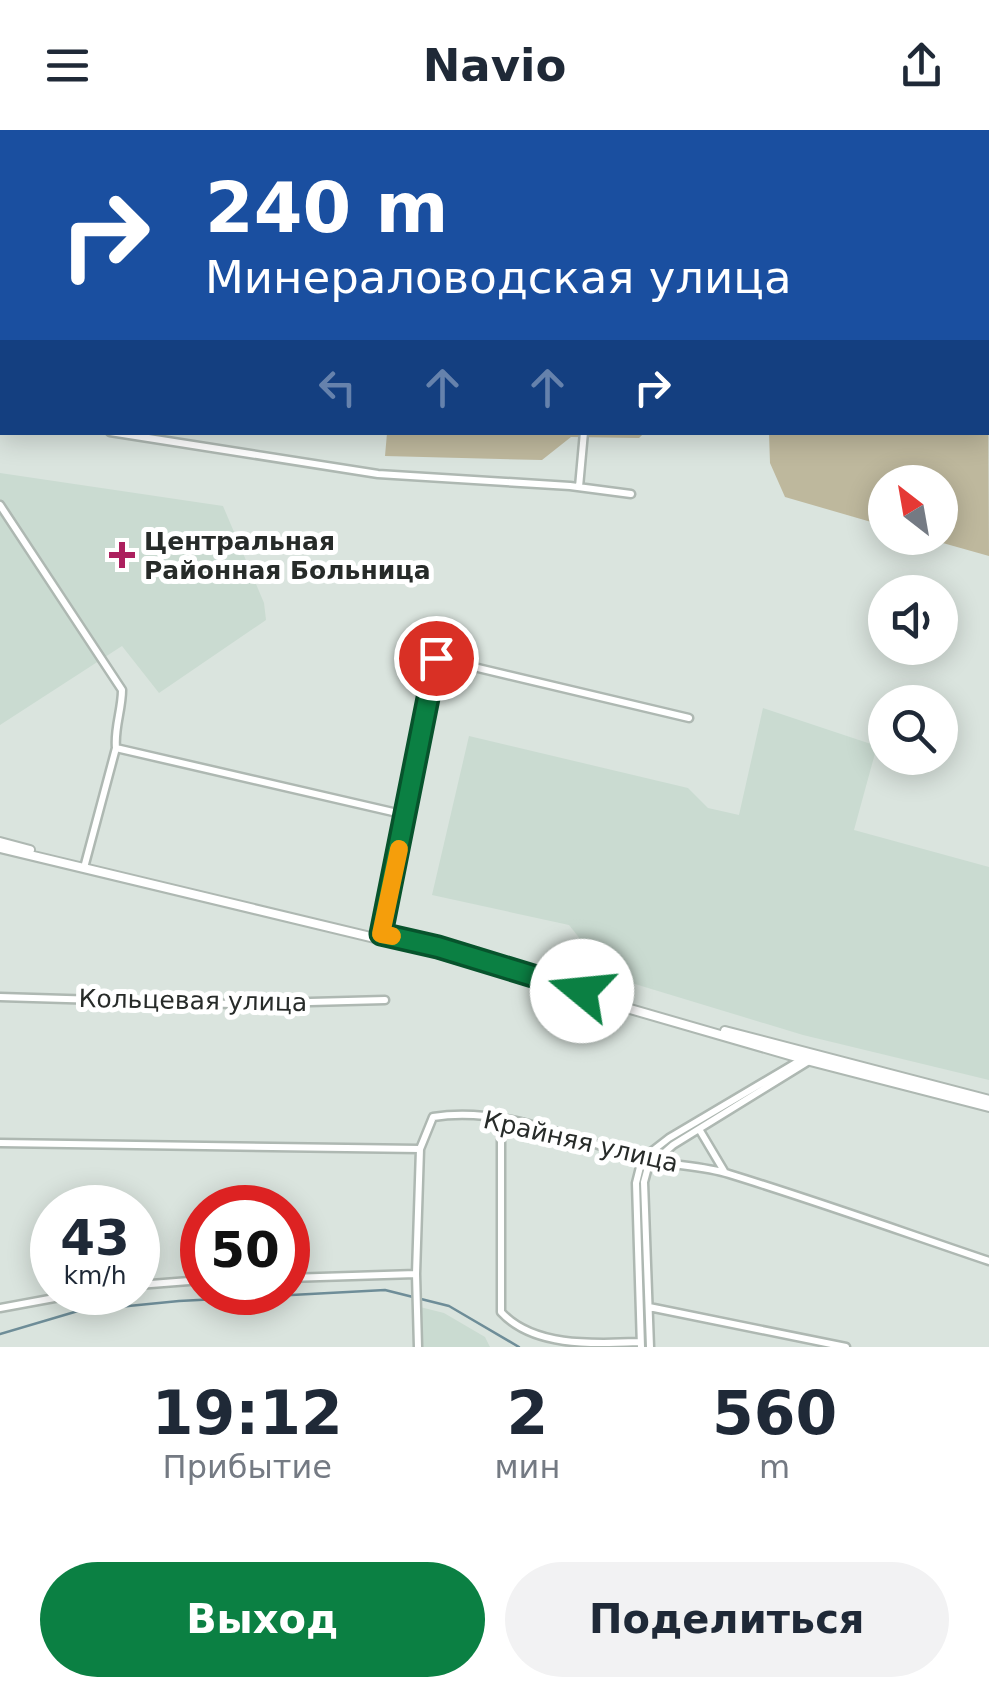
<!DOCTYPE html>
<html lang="ru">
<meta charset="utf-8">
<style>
:root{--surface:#fff;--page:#f2f2f3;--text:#1f2937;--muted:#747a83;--accent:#0b8043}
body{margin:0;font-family:"DejaVu Sans",sans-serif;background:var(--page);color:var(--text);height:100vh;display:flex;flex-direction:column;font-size:38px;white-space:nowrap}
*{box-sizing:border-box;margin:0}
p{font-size:32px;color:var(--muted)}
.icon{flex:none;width:55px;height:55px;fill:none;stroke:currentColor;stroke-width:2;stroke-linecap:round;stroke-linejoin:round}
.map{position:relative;height:1217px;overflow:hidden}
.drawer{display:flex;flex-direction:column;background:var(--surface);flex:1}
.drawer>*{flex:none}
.banner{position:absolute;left:0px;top:0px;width:990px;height:305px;box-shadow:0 5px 25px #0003;background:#1a4fa0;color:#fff;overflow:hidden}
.needle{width:65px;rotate:329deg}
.fabs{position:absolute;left:868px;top:335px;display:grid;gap:20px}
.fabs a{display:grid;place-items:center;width:90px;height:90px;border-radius:50%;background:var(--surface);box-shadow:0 5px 25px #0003;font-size:50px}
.speed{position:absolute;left:30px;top:1055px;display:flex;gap:20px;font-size:50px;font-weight:700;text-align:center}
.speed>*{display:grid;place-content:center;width:130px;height:130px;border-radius:50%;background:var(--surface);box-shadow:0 5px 25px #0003;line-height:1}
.speed small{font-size:25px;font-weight:400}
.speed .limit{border:15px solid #d22;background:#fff;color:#111}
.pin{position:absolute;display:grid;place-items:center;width:85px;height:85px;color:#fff;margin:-42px;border:5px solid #fff;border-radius:50%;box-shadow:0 2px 10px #0007}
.me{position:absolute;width:110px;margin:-55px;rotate:287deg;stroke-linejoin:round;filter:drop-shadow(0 0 8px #0008)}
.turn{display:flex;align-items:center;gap:35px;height:210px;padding:0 40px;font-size:45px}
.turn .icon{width:130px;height:130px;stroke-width:2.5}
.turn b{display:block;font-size:70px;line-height:85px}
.lanes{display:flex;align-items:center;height:95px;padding:0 40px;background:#0003;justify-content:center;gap:50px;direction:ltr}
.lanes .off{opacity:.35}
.eta{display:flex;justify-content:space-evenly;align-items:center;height:170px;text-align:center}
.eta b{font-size:60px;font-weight:800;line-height:70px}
.primary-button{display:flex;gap:20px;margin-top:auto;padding:20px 40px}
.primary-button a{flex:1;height:115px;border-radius:60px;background:var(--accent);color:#fff;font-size:40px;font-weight:800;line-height:115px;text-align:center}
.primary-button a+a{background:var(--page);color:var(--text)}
header{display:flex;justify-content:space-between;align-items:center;height:130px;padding:0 40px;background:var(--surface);font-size:45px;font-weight:800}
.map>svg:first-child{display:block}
.built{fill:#cadbd1}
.green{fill:#beb89d}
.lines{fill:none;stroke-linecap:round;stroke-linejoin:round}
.stream{stroke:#6e8d98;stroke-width:2.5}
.minor-casing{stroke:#aeb8b2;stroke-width:11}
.major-casing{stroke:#aeb8b2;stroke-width:12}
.minor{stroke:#fff;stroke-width:6}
.major{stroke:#fff;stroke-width:8}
.route-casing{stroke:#07532c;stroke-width:25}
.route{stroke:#0b8043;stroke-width:18}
.slow{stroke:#f59e0b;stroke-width:18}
.poi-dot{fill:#ac205e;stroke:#fff;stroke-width:4}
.labels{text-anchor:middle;stroke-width:10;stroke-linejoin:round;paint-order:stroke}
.poi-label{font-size:25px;font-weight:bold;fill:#272b29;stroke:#fff;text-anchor:start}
.street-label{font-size:25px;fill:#272b29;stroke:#fff}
</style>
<header><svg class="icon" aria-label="menu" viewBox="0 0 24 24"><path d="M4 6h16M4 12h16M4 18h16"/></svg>Navio<svg class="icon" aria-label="share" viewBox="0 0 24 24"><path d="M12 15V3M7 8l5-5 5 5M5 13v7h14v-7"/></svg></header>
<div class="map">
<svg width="989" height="1217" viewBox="0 0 989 1217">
<rect width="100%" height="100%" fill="#dae4de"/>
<path class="built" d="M0,343L223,376L264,473L266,490L159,563L122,516L0,595Z
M763,578L877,616L854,700L989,737V950L803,905L625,851L605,840L569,795L432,765L469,606L688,658L708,678L739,685Z
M420,1177L444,1183L485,1207L490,1217H421Z"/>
<path class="green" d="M988,238L989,426L925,408H940V352H885V396L785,367L770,333L769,303L988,302Z
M387,303H644L639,308L571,307L542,330L385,326Z"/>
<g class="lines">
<path class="stream" d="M0,1204L78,1181L179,1171L385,1160L449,1176L519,1217"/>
<g class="minor-casing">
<path id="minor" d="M106,1L113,0
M233,2L235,0
M0,32H2
M988,60H989
M988,86L989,87
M0,141H2
M0,296H2
M110,302L378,344L570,356L631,364
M579,357L584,302
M0,375L122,560C122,580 114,598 116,618L85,734
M116,618L406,685
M381,804L436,528L689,588
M0,867L232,874L385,870
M501,988V1182C533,1217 592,1214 640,1212
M699,999L724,1041
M0,1013L420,1019L433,987C505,976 572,1009 640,1028C669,1036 701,1035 729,1044C817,1071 903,1102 989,1131
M288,1148L416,1144
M138,1155L202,1150
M649,1177L846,1217
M0,1178L87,1162
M418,1217L416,1144L420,1019
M641,1217L636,1053L642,1029L669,1008L804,928
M650,1217L644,1052L648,1037L673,1015L809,931"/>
</g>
<g class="major-casing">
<path id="major" d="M0,712L30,720
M0,718L433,822L810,931L989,977
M383,804L486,832
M725,901L989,970"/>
</g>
<use href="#minor" class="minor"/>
<use href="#major" class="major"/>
</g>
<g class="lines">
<g class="route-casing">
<path id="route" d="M436,528L381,804L438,817L582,861"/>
</g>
<use href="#route" class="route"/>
<path class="slow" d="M392,806L381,804L399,719"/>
</g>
<path class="poi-dot" d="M117 410h10v10h10v10h-10v10h-10v-10h-10v-10h10z"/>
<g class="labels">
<g class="poi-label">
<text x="144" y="420">Центральная<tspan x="144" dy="29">Районная Больница</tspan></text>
</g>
<g class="street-label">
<text transform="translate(193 870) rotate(1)" y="9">Кольцевая улица</text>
<text transform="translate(581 1011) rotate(13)" y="9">Крайняя улица</text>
</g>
</g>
</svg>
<div class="fabs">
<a><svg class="needle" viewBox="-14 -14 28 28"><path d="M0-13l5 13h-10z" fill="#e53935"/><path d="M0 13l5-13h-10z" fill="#747a83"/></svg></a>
<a><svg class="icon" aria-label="sound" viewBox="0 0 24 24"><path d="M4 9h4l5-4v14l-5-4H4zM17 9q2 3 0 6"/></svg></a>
<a><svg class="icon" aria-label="search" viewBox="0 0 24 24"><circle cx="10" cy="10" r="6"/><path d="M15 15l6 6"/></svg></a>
</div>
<div class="speed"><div>43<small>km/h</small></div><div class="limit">50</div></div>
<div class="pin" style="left:436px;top:528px;background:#d93025"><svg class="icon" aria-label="arrive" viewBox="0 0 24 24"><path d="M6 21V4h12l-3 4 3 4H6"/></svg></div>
<svg class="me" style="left:582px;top:861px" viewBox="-20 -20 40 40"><circle r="19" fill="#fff"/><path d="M0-13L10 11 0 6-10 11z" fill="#0b8043"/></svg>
<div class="banner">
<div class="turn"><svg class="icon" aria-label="right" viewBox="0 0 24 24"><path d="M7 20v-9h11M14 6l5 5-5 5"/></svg><div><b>240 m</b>Минераловодская улица</div></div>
<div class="lanes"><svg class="icon off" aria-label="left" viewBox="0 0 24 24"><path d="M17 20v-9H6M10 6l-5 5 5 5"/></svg><svg class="icon off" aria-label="ahead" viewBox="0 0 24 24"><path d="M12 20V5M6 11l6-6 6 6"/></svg><svg class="icon off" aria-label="ahead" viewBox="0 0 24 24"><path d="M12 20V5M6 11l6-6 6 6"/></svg><svg class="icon" aria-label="right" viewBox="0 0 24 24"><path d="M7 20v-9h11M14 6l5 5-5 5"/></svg></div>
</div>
</div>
<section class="drawer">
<div class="eta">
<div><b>19:12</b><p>Прибытие</p></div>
<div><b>2</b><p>мин</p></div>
<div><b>560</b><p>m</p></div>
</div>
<div class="primary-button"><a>Выход</a><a>Поделиться</a></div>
</section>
